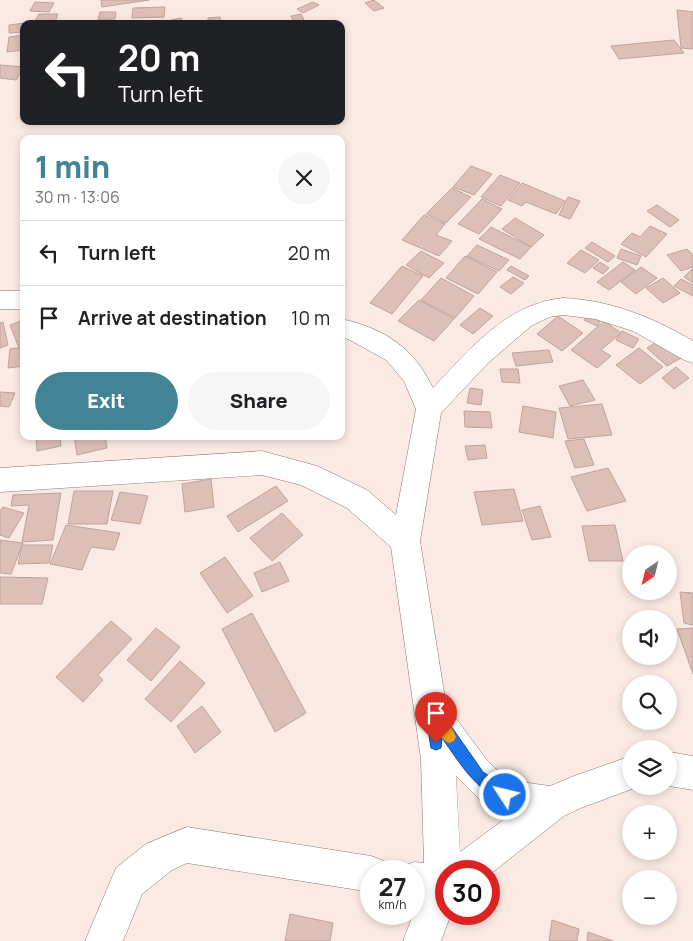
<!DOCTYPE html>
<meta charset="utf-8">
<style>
:root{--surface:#fff;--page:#f6f6f6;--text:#202124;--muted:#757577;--line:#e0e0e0;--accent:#438396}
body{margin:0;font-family:Manrope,sans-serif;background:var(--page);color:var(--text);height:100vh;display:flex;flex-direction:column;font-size:19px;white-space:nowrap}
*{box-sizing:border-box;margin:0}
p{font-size:16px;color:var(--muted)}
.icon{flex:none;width:28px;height:28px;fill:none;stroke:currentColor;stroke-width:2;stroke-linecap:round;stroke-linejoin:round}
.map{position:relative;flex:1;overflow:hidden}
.details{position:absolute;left:20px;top:135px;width:325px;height:305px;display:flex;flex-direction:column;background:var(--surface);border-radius:10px;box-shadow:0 2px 8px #0003}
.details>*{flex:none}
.hud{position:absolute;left:20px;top:20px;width:325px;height:105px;border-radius:10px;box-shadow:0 2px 8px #0003;background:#202124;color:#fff;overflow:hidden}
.needle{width:32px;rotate:215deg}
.buttons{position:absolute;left:622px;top:545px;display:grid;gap:10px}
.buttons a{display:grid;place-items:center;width:55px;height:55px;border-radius:50%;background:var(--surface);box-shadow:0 2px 8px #0003;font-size:25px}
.speed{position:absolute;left:360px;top:860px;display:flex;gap:10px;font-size:25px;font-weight:700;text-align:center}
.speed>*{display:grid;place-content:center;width:65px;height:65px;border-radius:50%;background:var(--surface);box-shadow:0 2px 8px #0003;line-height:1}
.speed small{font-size:12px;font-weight:400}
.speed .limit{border:8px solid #d22;background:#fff;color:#111}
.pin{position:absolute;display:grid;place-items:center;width:42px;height:42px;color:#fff;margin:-51px -21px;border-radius:50% 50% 50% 0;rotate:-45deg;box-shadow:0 0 5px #0007}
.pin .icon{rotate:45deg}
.me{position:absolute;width:55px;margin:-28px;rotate:305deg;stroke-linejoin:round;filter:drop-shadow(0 0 4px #0008)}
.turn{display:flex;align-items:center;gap:18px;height:105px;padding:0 15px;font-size:22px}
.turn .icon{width:65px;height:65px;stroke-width:2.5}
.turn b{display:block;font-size:35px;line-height:42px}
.round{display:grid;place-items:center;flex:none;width:52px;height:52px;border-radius:26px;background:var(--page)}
.headline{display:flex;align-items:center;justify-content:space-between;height:85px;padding:0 15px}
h1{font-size:30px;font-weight:800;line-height:38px;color:var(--accent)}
.action{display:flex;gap:10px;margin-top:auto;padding:10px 15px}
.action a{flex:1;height:58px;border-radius:30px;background:var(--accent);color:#fff;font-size:20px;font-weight:800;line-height:58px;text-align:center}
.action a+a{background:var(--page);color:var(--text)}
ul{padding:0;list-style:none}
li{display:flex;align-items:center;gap:15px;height:65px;padding:0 15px;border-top:1px solid var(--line)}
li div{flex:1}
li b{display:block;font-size:19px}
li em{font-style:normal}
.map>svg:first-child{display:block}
.building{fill:#dcc0b7;stroke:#bea39a}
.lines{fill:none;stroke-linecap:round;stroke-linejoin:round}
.minor-casing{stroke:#8c736a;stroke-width:1}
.minor{fill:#fff;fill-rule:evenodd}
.route{fill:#1a73e8;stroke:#114b97}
.slow{fill:#f59e0b}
</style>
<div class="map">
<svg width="693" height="941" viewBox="0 0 693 941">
<rect width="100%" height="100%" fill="#fbeae4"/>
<path class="building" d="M101,0H149L102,7Z
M374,0L384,8L374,11L365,3Z
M35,2L54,3L49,12L30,11Z
M313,2L319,5L303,13L297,9Z
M165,7L164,17L132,18L133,8Z
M677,10L693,12V49L681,48Z
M100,12H116L115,19L98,20Z
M39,14H58L55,22L35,21Z
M301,14L304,20L294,22L291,16Z
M220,17L221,24H208V18Z
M181,18L183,24H152Z
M25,23L24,32L9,33V25Z
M24,35V50L7,52L9,37Z
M674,40L684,53L619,59L611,46Z
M0,65L24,67L16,80L0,78Z
M471,166L492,174L474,195L453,187Z
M500,175L520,183L501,206L481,197Z
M522,183L565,201L556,214L526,202L522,206L508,200Z
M452,188L471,197L446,223L426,214Z
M568,197L580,201L570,219L559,215Z
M482,199L502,209L479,234L458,224Z
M657,205L679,220L670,227L647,211Z
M424,215L445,224L436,235L452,241L439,256L402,240Z
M515,218L544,235L531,247L502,229Z
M650,226L667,234L646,257L621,244L632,233L640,237Z
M491,227L531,247L520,259L479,239Z
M592,242L615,256L608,262L585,248Z
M477,245L509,260L499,271L467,256Z
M621,249L641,256L637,265L617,258Z
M687,249L693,255V267L681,271L667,255Z
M581,250L599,260L585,273L567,263Z
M421,251L444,263L429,278L406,265Z
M465,256L497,272L478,294L446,278Z
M600,262L609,268L603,274L593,268Z
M623,262L635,270L609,290L597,282Z
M402,266L423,276L392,314L370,303Z
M511,266L529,276L525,280L507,270Z
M641,267L657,278L636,294L621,282Z
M693,268V283L684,277Z
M513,277L524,283L511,294L500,287Z
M441,278L474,296L455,318L421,300Z
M663,278L680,293L663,303L646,288Z
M681,279L693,285V296L674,286Z
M419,300L454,319L434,341L398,321Z
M480,308L493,316L473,334L460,325Z
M589,313L602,318L597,326L584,320Z
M558,316L583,333L562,351L537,334Z
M24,320V346L19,348L10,325Z
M604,321L621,333L601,350L611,356L597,368L571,350Z
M3,322L8,345L0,348V323Z
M622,331L639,339L633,348L616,340Z
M663,338L683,357L667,366L647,348Z
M24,347V366L8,368L10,349Z
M639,348L663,367L640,384L616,365Z
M549,350L553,362L516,366L512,353Z
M676,367L689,378L674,389L662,378Z
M500,369H518L520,383L502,382Z
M583,380L595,400L570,406L559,386Z
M470,388L483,390L481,405L467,403Z
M0,392L15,393L9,407L0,406Z
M602,404L612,435L568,439L559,408Z
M523,406L556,412L553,438L519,432Z
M464,411L490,412L492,428L465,427Z
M36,436H60L61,446L37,451Z
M74,436H105L107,448L77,455Z
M584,439L594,465L575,468L565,441Z
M485,445L487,458L468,460L465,446Z
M608,468L626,501L587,511L571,477Z
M211,479L214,507L185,512L182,484Z
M276,486L288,501L238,532L227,516Z
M514,489L523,521L482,525L474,492Z
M74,491H113L107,524H68Z
M120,492L148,496L140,524L111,520Z
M61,493L53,540L22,542L29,505L11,506L13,495Z
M540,506L551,537L532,540L522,510Z
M3,507L24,513L9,538L0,535V511Z
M282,513L303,535L272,561L250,538Z
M66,525L120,533L114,550L91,547L82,570L50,564Z
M615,525L623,561H589L582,526Z
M0,540L23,543L11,574L0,573Z
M22,545H53L49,563L18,564Z
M225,557L253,596L227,613L200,573Z
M280,562L289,581L262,592L254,573Z
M0,577L48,578L42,604H0Z
M680,592L693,593V625L684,623Z
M252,613L306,713L275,732L222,629Z
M111,621L132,639L98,675L103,680L83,702L56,677Z
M156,628L180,647L151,681L127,660Z
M693,628V674L677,629Z
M180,661L205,683L171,722L145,699Z
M202,706L221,732L195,753L177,726Z
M290,914L333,923L330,941H285Z
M552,920L579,929L577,941H549Z
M588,932L613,941H587Z"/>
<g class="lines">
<g class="minor-casing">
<path id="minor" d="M0,291H24V309H0Z
M563,298C610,300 652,317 693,341V363L684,360L633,331L595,319L563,315L549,317L531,326L488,363L441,413L420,541L446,705L486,759L496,769L514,781L550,786L574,776L631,756V786H640L581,808L564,816L489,875V871H446V914H451L441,941H403L419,899L414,898V871H399L401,867L414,862L424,863L421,759L391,547L347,508L301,485L262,475L0,492V468L262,451L317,466L367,490L396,515L416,409L404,381L386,360L348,339L341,337V319C384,328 414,348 433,388C469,350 507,303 563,298ZM456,776L481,801L510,815L460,852Z
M669,752L693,756V790L669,786Z
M187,827L371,856L384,861L388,871H371V892L187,863L172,870L142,894L123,941H85L116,868L146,844Z"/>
</g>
<use href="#minor" class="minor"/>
</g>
<path class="route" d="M432,704L437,706L483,772L510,790L512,795L510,800L505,802C475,790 460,763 442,738L441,748L436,750L431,748L425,711L427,706Z"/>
<path class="slow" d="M433,706C442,710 452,727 456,737L454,741L449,743C439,739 430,722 426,712L428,708Z"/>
</svg>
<div class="buttons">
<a><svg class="needle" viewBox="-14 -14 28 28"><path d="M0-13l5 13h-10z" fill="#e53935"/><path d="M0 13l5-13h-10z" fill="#757577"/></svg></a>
<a><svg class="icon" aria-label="sound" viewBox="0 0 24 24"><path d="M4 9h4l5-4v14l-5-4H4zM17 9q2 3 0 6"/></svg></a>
<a><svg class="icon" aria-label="search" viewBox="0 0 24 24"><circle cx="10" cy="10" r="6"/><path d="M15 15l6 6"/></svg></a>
<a><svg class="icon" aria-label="layers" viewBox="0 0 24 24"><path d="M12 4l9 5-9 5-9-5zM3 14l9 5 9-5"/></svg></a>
<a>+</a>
<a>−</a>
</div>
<div class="speed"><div>27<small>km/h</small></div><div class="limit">30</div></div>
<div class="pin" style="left:436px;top:743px;background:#d93025"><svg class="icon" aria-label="arrive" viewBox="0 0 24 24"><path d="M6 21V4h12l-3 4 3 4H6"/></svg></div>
<svg class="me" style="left:505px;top:795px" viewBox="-20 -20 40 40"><circle r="17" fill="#1a73e8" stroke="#fff" stroke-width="3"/><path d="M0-11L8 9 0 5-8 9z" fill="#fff"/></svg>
<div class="hud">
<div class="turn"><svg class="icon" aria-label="left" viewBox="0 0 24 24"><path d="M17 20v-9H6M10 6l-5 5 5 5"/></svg><div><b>20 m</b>Turn left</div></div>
</div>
<section class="details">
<div class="headline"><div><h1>1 min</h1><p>30 m · 13:06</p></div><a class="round"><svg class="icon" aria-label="close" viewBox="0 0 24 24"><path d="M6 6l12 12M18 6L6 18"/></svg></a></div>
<ul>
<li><svg class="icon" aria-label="left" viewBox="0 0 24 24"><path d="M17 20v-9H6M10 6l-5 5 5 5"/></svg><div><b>Turn left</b></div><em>20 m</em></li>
<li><svg class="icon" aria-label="arrive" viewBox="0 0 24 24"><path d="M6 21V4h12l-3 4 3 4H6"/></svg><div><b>Arrive at destination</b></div><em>10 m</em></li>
</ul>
<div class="action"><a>Exit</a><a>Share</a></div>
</section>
</div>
